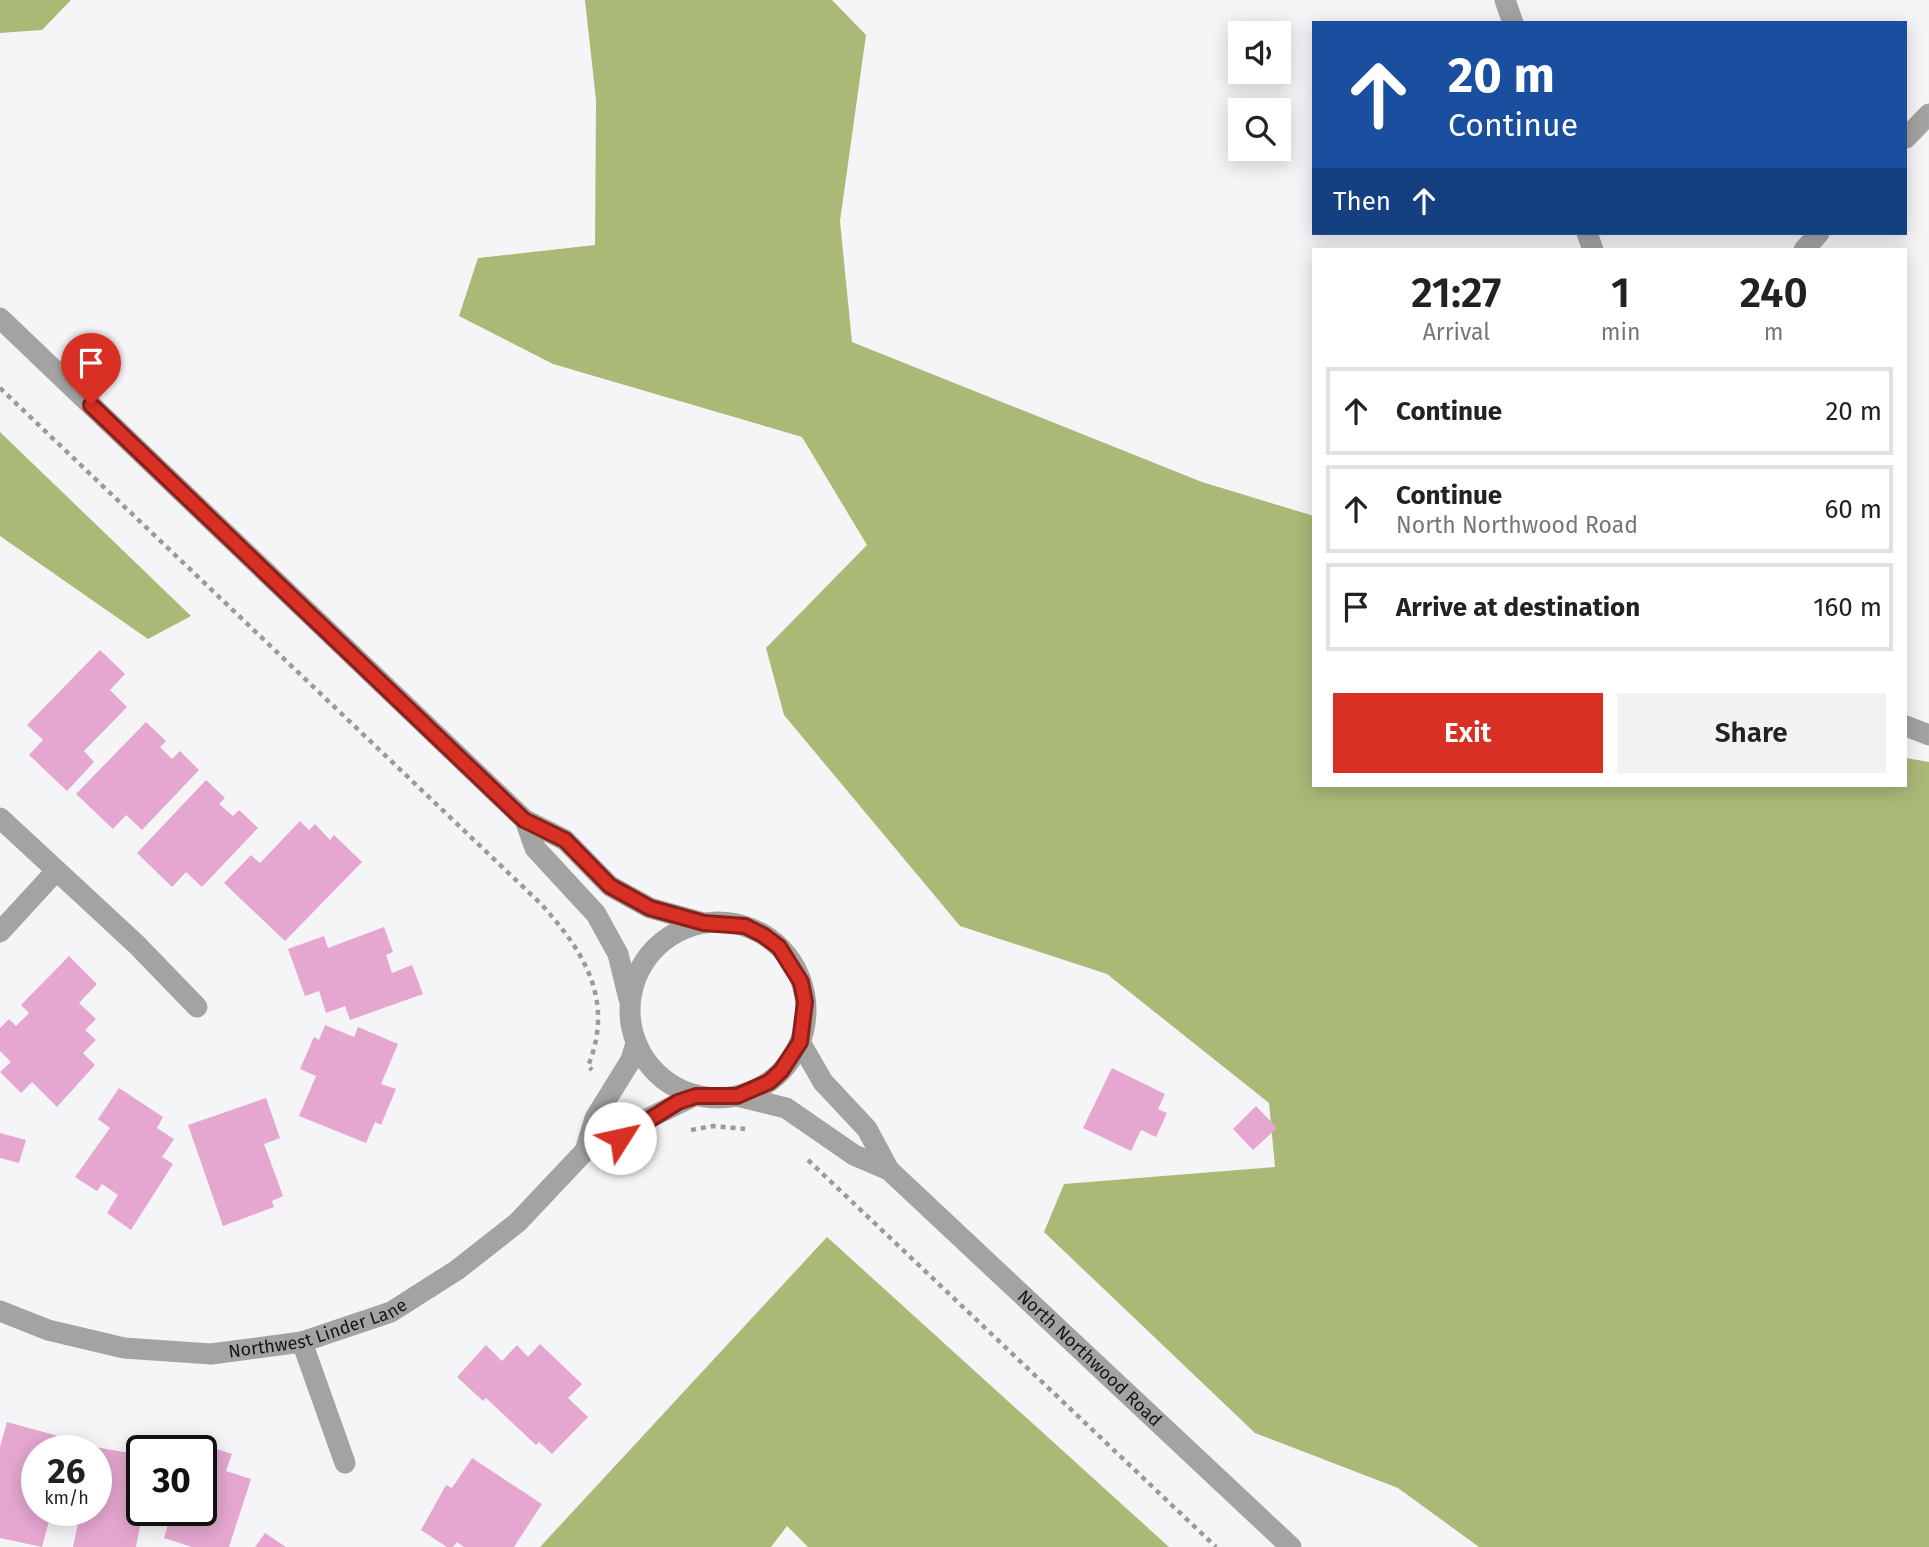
<!DOCTYPE html>
<style>
:root{--surface:#fff;--page:#f2f2f2;--text:#222;--muted:#767676;--line:#e0e0e0;--accent:#d93025}
body{margin:0;font-family:"Fira Sans",sans-serif;background:var(--page);color:var(--text);height:100vh;display:flex;flex-direction:column;font-size:26px;white-space:nowrap}
*{box-sizing:border-box;margin:0}
p{font-size:23px;color:var(--muted)}
.icon{flex:none;width:38px;height:38px;fill:none;stroke:currentColor;stroke-width:2;stroke-linecap:round;stroke-linejoin:round}
.map{position:relative;flex:1;overflow:hidden}
.panel{position:absolute;left:1312px;top:248px;width:595px;height:539px;display:flex;flex-direction:column;background:var(--surface);border-radius:0px;box-shadow:0 4px 18px #0003}
.panel>*{flex:none}
.hud{position:absolute;left:1312px;top:21px;width:595px;height:214px;border-radius:0px;box-shadow:0 4px 18px #0003;background:#1a4fa0;color:#fff;overflow:hidden}
.fabs{position:absolute;left:1228px;top:21px;display:grid;gap:14px}
.fabs a{display:grid;place-items:center;width:63px;height:63px;border-radius:0px;background:var(--surface);box-shadow:0 4px 18px #0003;font-size:35px}
.speed{position:absolute;left:21px;top:1435px;display:flex;gap:14px;font-size:35px;font-weight:700;text-align:center}
.speed>*{display:grid;place-content:center;width:91px;height:91px;border-radius:50%;background:var(--surface);box-shadow:0 4px 18px #0003;line-height:1}
.speed small{font-size:18px;font-weight:400}
.speed .limit{border:4px solid #111;border-radius:10px;background:#fff;color:#111}
.pin{position:absolute;display:grid;place-items:center;width:60px;height:60px;color:#fff;margin:-72px -30px;border-radius:50% 50% 50% 0;rotate:-45deg;box-shadow:0 0 7px #0007}
.pin .icon{rotate:45deg}
.me{position:absolute;width:77px;margin:-38px;rotate:55deg;stroke-linejoin:round;filter:drop-shadow(0 0 5px #0008)}
.turn{display:flex;align-items:center;gap:24px;height:147px;padding:0 21px;font-size:32px}
.turn .icon{width:91px;height:91px;stroke-width:2.5}
.turn b{display:block;font-size:49px;line-height:60px}
.then{display:flex;align-items:center;height:66px;padding:0 21px;background:#0003;gap:14px;font-size:26px}
.eta{display:flex;justify-content:space-evenly;align-items:center;height:119px;text-align:center}
.eta b{font-size:42px;font-weight:600;line-height:49px}
.action{display:flex;gap:14px;margin-top:auto;padding:14px 21px}
.action a{flex:1;height:80px;border-radius:0px;background:var(--accent);color:#fff;font-size:28px;font-weight:600;line-height:80px;text-align:center}
.action a+a{background:var(--page);color:var(--text)}
ul{padding:0;list-style:none}
li{display:flex;align-items:center;gap:21px;height:88px;margin:0 14px 10px;padding:0 7px;border:4px solid var(--line);border-radius:0px}
li div{flex:1}
li b{display:block;font-size:26px}
li em{font-style:normal}
.map>svg:first-child{display:block}
.forest{fill:#abb977}
.building{fill:#e5a7d0}
.lines{fill:none;stroke-linecap:round;stroke-linejoin:round}
.path{stroke:#9a9a9c;stroke-width:4.5;stroke-dasharray:5 5;stroke-linecap:butt}
.minor{stroke:#a3a3a2;stroke-width:21}
.route-casing{stroke:#8d1f18;stroke-width:18}
.route{stroke:#d93025;stroke-width:12}
.labels{text-anchor:middle;stroke-width:6;stroke-linejoin:round;paint-order:stroke}
.street-label{font-size:18px;fill:#161617;stroke:#fff}
</style>
<div class="map">
<svg width="1929" height="1547" viewBox="0 0 1929 1547">
<rect width="100%" height="100%" fill="#f5f5f7"/>
<path class="forest" d="M0,0H71L42,30L0,33Z
M585,0H832L866,35L840,221L852,342L1202,482L1314,516V786H1906V758L1929,762V1547H1479L1398,1488L1255,1433L1044,1232L1064,1184L1275,1167L1269,1103L1107,974L960,926L784,715L766,648L867,545L802,437L553,364L459,316L478,258L595,245L596,100Z
M0,432L191,616L148,639L0,536Z
M827,1237L1169,1547H808L787,1526L771,1547H540Z"/>
<path class="building" d="M100,650L125,674L110,690L127,707L84,751L94,762L67,791L29,755L43,740L27,725Z
M146,722L166,741L160,747L172,759L180,751L199,770L142,830L126,815L113,829L76,794Z
M206,780L225,798L219,804L233,816L239,810L258,828L202,887L186,872L172,887L137,853Z
M300,821L309,830L315,824L330,840L334,835L362,862L285,941L224,883L251,855L260,863Z
M384,927L393,952L386,955L392,973L412,965L423,994L350,1020L345,1006L326,1013L319,991L305,996L288,949L324,936L328,948Z
M69,956L97,984L79,1003L96,1019L85,1030L96,1040L83,1053L95,1065L57,1107L32,1082L21,1093L0,1072L11,1062L0,1051V1028L9,1019L16,1026L29,1013L21,1005Z
M325,1025L354,1037L358,1027L398,1044L381,1084L396,1089L381,1125L375,1122L366,1143L299,1116L316,1076L300,1069L314,1037L319,1040Z
M1112,1068L1165,1094L1158,1109L1167,1113L1156,1137L1141,1130L1131,1151L1083,1128Z
M119,1088L163,1117L157,1128L174,1139L162,1157L173,1164L131,1230L107,1213L118,1195L102,1184L97,1191L75,1177L110,1128L98,1119Z
M266,1098L280,1138L264,1144L283,1196L272,1201L274,1207L223,1226L188,1125Z
M1256,1106L1277,1128L1253,1150L1233,1129Z
M0,1133L26,1140L19,1163L0,1158Z
M540,1344L582,1384L568,1398L588,1417L552,1454L539,1442L536,1445L486,1398L483,1401L457,1377L486,1345L502,1361L517,1345L528,1357Z
M7,1422L73,1440L70,1451H37V1510H52L42,1547L0,1538V1447Z
M185,1439L232,1454L226,1471L251,1479L229,1547H192L164,1538L172,1510H201V1451H181Z
M83,1445L136,1454L131,1477L142,1479L143,1510L136,1547H73L81,1510H96V1451H82Z
M472,1458L542,1504L514,1547H464L457,1542L453,1547H447L421,1530L446,1485L452,1488Z
M265,1533L286,1547H255Z"/>
<g class="lines">
<path class="path" d="M0,388L540,903C584,951 615,1000 588,1066L592,1070
M691,1130L713,1126L745,1129
M808,1160L1216,1547"/>
<g class="minor">
<path d="M1505,0L1513,23"/>
<path d="M1906,138L1929,114"/>
<path d="M1587,233L1593,250"/>
<path d="M1804,250L1819,233"/>
<path d="M0,318L525,820L565,840L610,886L650,908L704,923"/>
<path d="M1906,726L1929,735"/>
<path d="M0,818L137,945L197,1007"/>
<path d="M525,820L535,848L596,914L618,954L629,999"/>
<circle cx="718" cy="1010" r="88"/>
<path d="M0,932L56,871"/>
<path id="s1" d="M800,1042L823,1082L867,1129L889,1170L1291,1547"/>
<path d="M737,1096L786,1108L854,1155L889,1170"/>
<path d="M585,1151L595,1118L631,1060L636,1043"/>
<path id="s2" d="M0,1311L48,1330L124,1348L211,1354L302,1342L391,1312L457,1270L518,1222L585,1151L619,1138L649,1118L696,1095"/>
<path d="M302,1342L345,1463"/>
</g>
</g>
<g class="lines">
<g class="route-casing">
<path id="route" d="M91,405L524,820L565,840L610,886L650,908L704,923L745,926L763,935L779,947L801,982L805,1002L800,1042L781,1071L769,1082L737,1096H696L678,1102L620,1138"/>
</g>
<use href="#route" class="route"/>
</g>
<g class="labels">
<g class="street-label">
<text dy="6" stroke="none"><textPath href="#s2" startOffset="327">Northwest Linder Lane</textPath></text>
<text dy="6" stroke="none"><textPath href="#s1" startOffset="432">North Northwood Road</textPath></text>
</g>
</g>
</svg>
<div class="fabs">
<a><svg class="icon" aria-label="sound" viewBox="0 0 24 24"><path d="M4 9h4l5-4v14l-5-4H4zM17 9q2 3 0 6"/></svg></a>
<a><svg class="icon" aria-label="search" viewBox="0 0 24 24"><circle cx="10" cy="10" r="6"/><path d="M15 15l6 6"/></svg></a>
</div>
<div class="speed"><div>26<small>km/h</small></div><div class="limit">30</div></div>
<div class="pin" style="left:91px;top:405px;background:#d93025"><svg class="icon" aria-label="arrive" viewBox="0 0 24 24"><path d="M6 21V4h12l-3 4 3 4H6"/></svg></div>
<svg class="me" style="left:620px;top:1138px" viewBox="-20 -20 40 40"><circle r="19" fill="#fff"/><path d="M0-13L10 11 0 6-10 11z" fill="#d93025"/></svg>
<div class="hud">
<div class="turn"><svg class="icon" aria-label="ahead" viewBox="0 0 24 24"><path d="M12 20V5M6 11l6-6 6 6"/></svg><div><b>20 m</b>Continue</div></div>
<div class="then">Then<svg class="icon" aria-label="ahead" viewBox="0 0 24 24"><path d="M12 20V5M6 11l6-6 6 6"/></svg></div>
</div>
<section class="panel">
<div class="eta">
<div><b>21:27</b><p>Arrival</p></div>
<div><b>1</b><p>min</p></div>
<div><b>240</b><p>m</p></div>
</div>
<ul>
<li><svg class="icon" aria-label="ahead" viewBox="0 0 24 24"><path d="M12 20V5M6 11l6-6 6 6"/></svg><div><b>Continue</b></div><em>20 m</em></li>
<li><svg class="icon" aria-label="ahead" viewBox="0 0 24 24"><path d="M12 20V5M6 11l6-6 6 6"/></svg><div><b>Continue</b><p>North Northwood Road</p></div><em>60 m</em></li>
<li><svg class="icon" aria-label="arrive" viewBox="0 0 24 24"><path d="M6 21V4h12l-3 4 3 4H6"/></svg><div><b>Arrive at destination</b></div><em>160 m</em></li>
</ul>
<div class="action"><a>Exit</a><a>Share</a></div>
</section>
</div>
